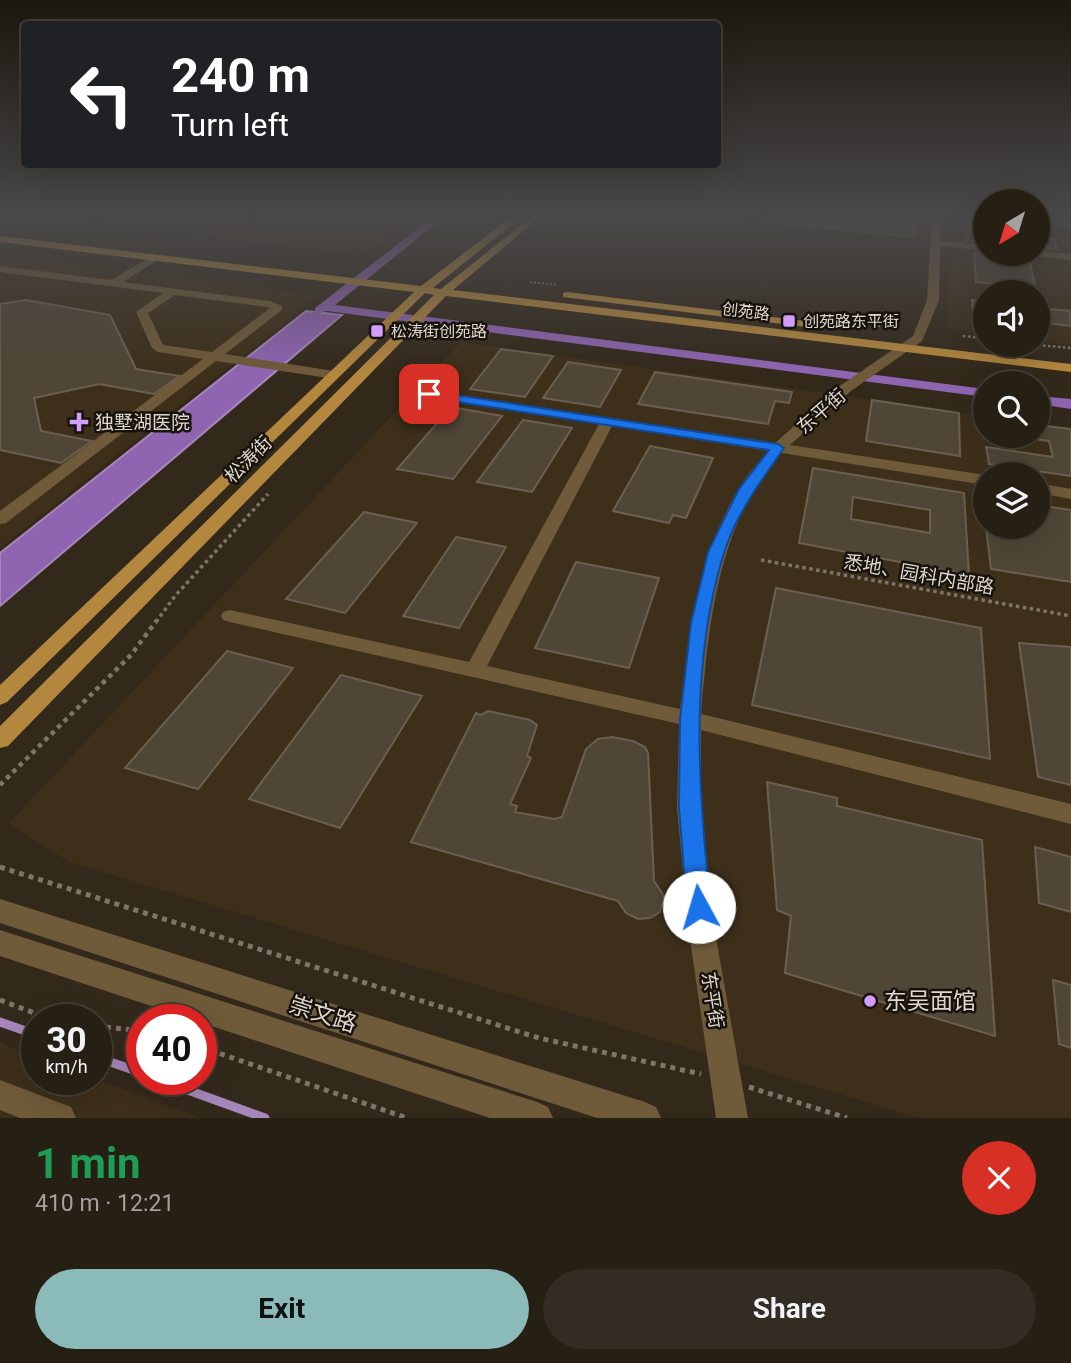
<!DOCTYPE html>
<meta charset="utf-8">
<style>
:root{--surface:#261f14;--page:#322c22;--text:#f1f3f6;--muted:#a4a2a0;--line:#423d34;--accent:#8bbbb9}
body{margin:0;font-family:Roboto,"Noto Sans SC",sans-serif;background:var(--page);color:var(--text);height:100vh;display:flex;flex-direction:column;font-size:26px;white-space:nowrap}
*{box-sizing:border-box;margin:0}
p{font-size:23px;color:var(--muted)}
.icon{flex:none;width:38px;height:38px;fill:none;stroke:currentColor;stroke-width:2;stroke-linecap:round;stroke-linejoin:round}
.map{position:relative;height:1118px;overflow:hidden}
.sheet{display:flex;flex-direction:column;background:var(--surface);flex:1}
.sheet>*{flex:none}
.banner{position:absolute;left:21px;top:21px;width:700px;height:147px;border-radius:7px;box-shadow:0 7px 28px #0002,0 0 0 2px var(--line);background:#202124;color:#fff;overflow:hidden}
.needle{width:46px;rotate:218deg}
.tools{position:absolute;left:973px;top:189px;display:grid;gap:14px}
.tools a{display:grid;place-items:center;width:77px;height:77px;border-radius:50%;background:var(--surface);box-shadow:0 7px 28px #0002,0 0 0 2px var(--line);font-size:35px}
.speed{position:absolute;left:21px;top:1004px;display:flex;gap:14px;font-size:35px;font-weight:700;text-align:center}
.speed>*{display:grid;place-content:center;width:91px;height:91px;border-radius:50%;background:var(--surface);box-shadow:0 7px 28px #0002,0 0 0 2px var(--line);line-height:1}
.speed small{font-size:18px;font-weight:400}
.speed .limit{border:10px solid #d22;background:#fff;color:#111}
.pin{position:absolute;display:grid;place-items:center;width:60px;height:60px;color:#fff;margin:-30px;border-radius:14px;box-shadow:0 4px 10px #0006}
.me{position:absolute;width:77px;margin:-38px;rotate:354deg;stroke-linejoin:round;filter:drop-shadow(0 0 5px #0008)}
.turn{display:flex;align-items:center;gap:24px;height:147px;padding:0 35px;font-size:32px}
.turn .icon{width:91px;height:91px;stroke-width:2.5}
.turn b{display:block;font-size:49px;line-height:60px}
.round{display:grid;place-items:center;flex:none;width:74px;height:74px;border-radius:37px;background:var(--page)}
.summary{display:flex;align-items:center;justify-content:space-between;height:119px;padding:0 35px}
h1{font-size:42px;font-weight:700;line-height:52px;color:#1e9e55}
.cta{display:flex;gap:14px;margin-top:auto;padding:14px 35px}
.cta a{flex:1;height:80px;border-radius:42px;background:var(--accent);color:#111;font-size:28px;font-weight:700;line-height:80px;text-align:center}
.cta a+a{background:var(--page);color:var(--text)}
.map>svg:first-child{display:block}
.built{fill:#3d2f1a;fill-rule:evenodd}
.water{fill:#8f65b2;stroke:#a787ba;stroke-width:2}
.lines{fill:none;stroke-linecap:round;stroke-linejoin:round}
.stream{stroke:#a787ba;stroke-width:9}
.canal{fill:#8f65b2;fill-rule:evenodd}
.building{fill:#504636;stroke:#6b6050;stroke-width:2;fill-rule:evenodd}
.path-far4{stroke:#7e756a;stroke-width:2;stroke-dasharray:2 2;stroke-linecap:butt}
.path-far3{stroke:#7e756a;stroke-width:2.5;stroke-dasharray:2.5 2.5;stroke-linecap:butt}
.path-far2{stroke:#7e756a;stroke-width:3.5;stroke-dasharray:3.5 3.5;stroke-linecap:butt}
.path-far1{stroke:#7e756a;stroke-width:4.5;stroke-dasharray:4.5 4.5;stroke-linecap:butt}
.path{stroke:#7e756a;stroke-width:5;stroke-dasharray:5 5;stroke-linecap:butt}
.minor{fill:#6f5a39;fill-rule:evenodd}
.major{fill:#b3873e;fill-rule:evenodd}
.route{fill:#1a73e8;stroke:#114b97;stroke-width:2}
.poi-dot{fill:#d19dfe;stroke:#17130c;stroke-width:2.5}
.labels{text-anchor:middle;stroke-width:5;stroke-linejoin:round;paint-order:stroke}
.far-street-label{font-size:16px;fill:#ded7ce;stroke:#17130c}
.far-poi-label{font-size:16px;fill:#ded7ce;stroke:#17130c;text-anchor:start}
.street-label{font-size:19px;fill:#ded7ce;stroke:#17130c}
.poi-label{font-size:19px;fill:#ded7ce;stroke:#17130c;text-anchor:start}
.near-poi-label{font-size:23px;fill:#ded7ce;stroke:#17130c;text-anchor:start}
.near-street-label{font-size:23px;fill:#ded7ce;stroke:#17130c}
</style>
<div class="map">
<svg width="1071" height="1118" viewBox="0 0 1071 1118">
<rect width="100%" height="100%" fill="#33291b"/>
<path class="built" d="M39,217H417L363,255Z
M686,217H985V254H1038V217H1071V345L1038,341V292H985V334L949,328L947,302L952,242Z
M0,255L233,283L317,297L0,548Z
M461,342L985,416V436H1038V424L1071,428V1118H920L69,862L9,823ZM985,474H1038V527H985Z
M0,1043L37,1057V1080L96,1079L200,1118H0Z"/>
<path class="water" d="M306,311L342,315L0,606V553Z"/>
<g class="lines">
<path class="stream" d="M0,1022L37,1035
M96,1057L142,1073
M160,1080L265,1118"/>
<path class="canal" d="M433,217H444L335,305L985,389V397L327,311L315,314V308Z
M1038,396L1071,399V409L1038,404Z"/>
</g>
<path class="building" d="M793,217L915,218L914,237L790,224Z
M965,217H985V226L964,224Z
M1038,217H1071V225L1038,222Z
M965,228L985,230V242L966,240Z
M1038,239L1054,240L1057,249L1038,247Z
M974,253L1029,259L1036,289L976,282Z
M26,300L110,315L136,369L180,376L154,394L99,384L34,398L41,431L92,441L61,463L0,450V304Z
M972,300L985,302V316L973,314Z
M1038,308L1070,311L1071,326L1038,322Z
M501,349L553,356L525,397L470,389Z
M568,362L621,370L600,407L543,398Z
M655,372L792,392L789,403L775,401L768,424L638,404Z
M872,400L959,413L960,456L866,441Z
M451,407L502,416L453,479L397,469Z
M523,420L572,428L532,492L477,482Z
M1038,425L1071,429V476L989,464L986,447L1053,457L1049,441L1010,436H1038Z
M650,446L713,458L686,518L673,515L669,523L613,511Z
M813,468L964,493L969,575L799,543ZM853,497L930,510V533L851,519Z
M1038,505L1071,510V582L991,569L986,527H1038Z
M364,512L417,523L345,613L286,599Z
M456,537L506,547L459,628L403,616Z
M576,562L659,578L629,668L535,648Z
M776,588L981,628L990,759L752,705Z
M1019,643L1071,647V785L1038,777Z
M227,651L293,668L198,789L125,768Z
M341,675L422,696L340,828L249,799Z
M488,711L530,720L537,725L527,756L531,758L510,804L517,806L515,812L554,819L562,817L586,749L598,739L612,737L633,741L645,747L648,753L654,881L664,896L660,912L650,918L638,919L626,913L618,901L411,842L476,713L481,715Z
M767,782L837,798V806L982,840L995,1036L785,973L791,916L777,910Z
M1035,847L1071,857V912L1039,903Z
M1053,980L1071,985V1048L1059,1044Z"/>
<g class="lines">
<path class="path-far4" d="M530,282L558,285
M816,316L845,320"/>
<path class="path-far3" d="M833,319L880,326
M963,336L985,338
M1038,345L1071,348"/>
<path class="path-far2" d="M761,560L1071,616
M156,622L175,596L268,494"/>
<path class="path-far1" d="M0,785L131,655L157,620"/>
<path class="path" d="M0,867L539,1038L701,1074
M0,1000L53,1020
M96,1026L142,1031
M201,1047L407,1118
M749,1087L847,1118"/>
<path class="minor" d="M932,217H940V241L985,245V251L940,246L939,300L922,341L851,391L790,445L985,475V485L782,453C772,465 760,478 753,491C714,561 708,636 701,714L1071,804V824L701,730V809L715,932L748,1118H716L689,932L677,809L679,724L230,622L223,620L221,616L223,612L230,610L469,662L599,424L429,398L424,397V391L775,443L841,385L913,336L927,300ZM612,426L768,451C758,463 746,476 738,490C697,559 690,631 680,709L487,666Z
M1038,251L1071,254V260L1034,256L1033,254H1038Z
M152,256L161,258L123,282L270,301L282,306V310L225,354L334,371L340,375L334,379L216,361L6,523L0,524V511L203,359L158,352L152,348L136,312L163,293L0,272V266L111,280ZM175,295L267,307L270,308L212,352L163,345L148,313Z
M1038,483L1071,489V499L1038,493Z
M0,899L645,1102L656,1107L661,1118H597L0,923Z
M0,930L537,1102L548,1107L553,1118H490L0,956Z
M0,1080L71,1107L76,1118H20L0,1110Z"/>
<path class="major" d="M511,217H521L433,288L441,289L531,217H540L453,290L1071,364V372L446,296L8,746L0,748V726L434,295L425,293L422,296L7,702L0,705V685L414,292L0,242V236L421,286Z
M567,292L806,321L812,324L806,327L563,297V293Z"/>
</g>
<linearGradient id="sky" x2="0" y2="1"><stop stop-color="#1c170f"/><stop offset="0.58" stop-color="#4a494a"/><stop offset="1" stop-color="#4a494a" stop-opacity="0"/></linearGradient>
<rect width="1071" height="373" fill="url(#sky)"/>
<path class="route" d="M429,391L778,444L784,448C761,481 736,514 724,553C689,664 698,793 711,907L708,914L699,918L691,914L687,907L679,808L680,719L691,623L708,552L739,489L769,450L425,397L423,394Z"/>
<g class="poi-dot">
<rect x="782" y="314" width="14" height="14" rx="3.5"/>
<rect x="370" y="324" width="14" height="14" rx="3.5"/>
<path d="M75.5 411.5h7v7h7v7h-7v7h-7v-7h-7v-7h7z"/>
<circle cx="870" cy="1001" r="7"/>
</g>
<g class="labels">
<g class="far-street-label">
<text transform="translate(746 311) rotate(7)" y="6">创苑路</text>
</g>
<g class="far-poi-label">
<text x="803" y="327">创苑路东平街</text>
<text x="391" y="337">松涛街创苑路</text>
</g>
<g class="street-label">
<text transform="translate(821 411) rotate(-41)" y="7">东平街</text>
<text transform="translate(248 459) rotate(-45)" y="7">松涛街</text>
<text transform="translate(919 574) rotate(10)" y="7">悉地、园科内部路</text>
<text transform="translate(713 1000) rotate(81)" y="7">东平街</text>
</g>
<g class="poi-label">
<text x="95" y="429">独墅湖医院</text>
</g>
<g class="near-poi-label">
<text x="884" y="1009">东吴面馆</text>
</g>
<g class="near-street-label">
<text transform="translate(323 1014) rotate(18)" y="8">崇文路</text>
</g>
</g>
</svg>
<div class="tools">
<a><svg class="needle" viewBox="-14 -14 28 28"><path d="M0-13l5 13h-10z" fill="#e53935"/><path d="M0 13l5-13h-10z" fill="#a4a2a0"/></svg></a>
<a><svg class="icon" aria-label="sound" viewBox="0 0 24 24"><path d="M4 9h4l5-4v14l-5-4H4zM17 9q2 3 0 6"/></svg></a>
<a><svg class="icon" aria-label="search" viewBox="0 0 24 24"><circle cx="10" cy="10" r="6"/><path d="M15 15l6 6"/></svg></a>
<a><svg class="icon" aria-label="layers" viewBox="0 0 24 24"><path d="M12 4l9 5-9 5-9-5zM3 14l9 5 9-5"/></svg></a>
</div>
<div class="speed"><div>30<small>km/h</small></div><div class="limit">40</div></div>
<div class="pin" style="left:429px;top:394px;background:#d93025"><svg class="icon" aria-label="arrive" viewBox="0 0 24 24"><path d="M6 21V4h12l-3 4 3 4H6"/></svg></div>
<svg class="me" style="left:699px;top:907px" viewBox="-20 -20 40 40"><circle r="19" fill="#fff"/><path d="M0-13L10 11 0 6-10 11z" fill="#1a73e8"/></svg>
<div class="banner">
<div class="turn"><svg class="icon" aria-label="left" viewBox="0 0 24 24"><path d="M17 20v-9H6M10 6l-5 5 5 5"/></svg><div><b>240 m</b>Turn left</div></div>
</div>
</div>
<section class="sheet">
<div class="summary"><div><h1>1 min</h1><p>410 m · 12:21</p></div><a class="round" style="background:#d93025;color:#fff"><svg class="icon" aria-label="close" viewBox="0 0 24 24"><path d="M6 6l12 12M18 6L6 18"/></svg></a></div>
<div class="cta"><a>Exit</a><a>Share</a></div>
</section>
